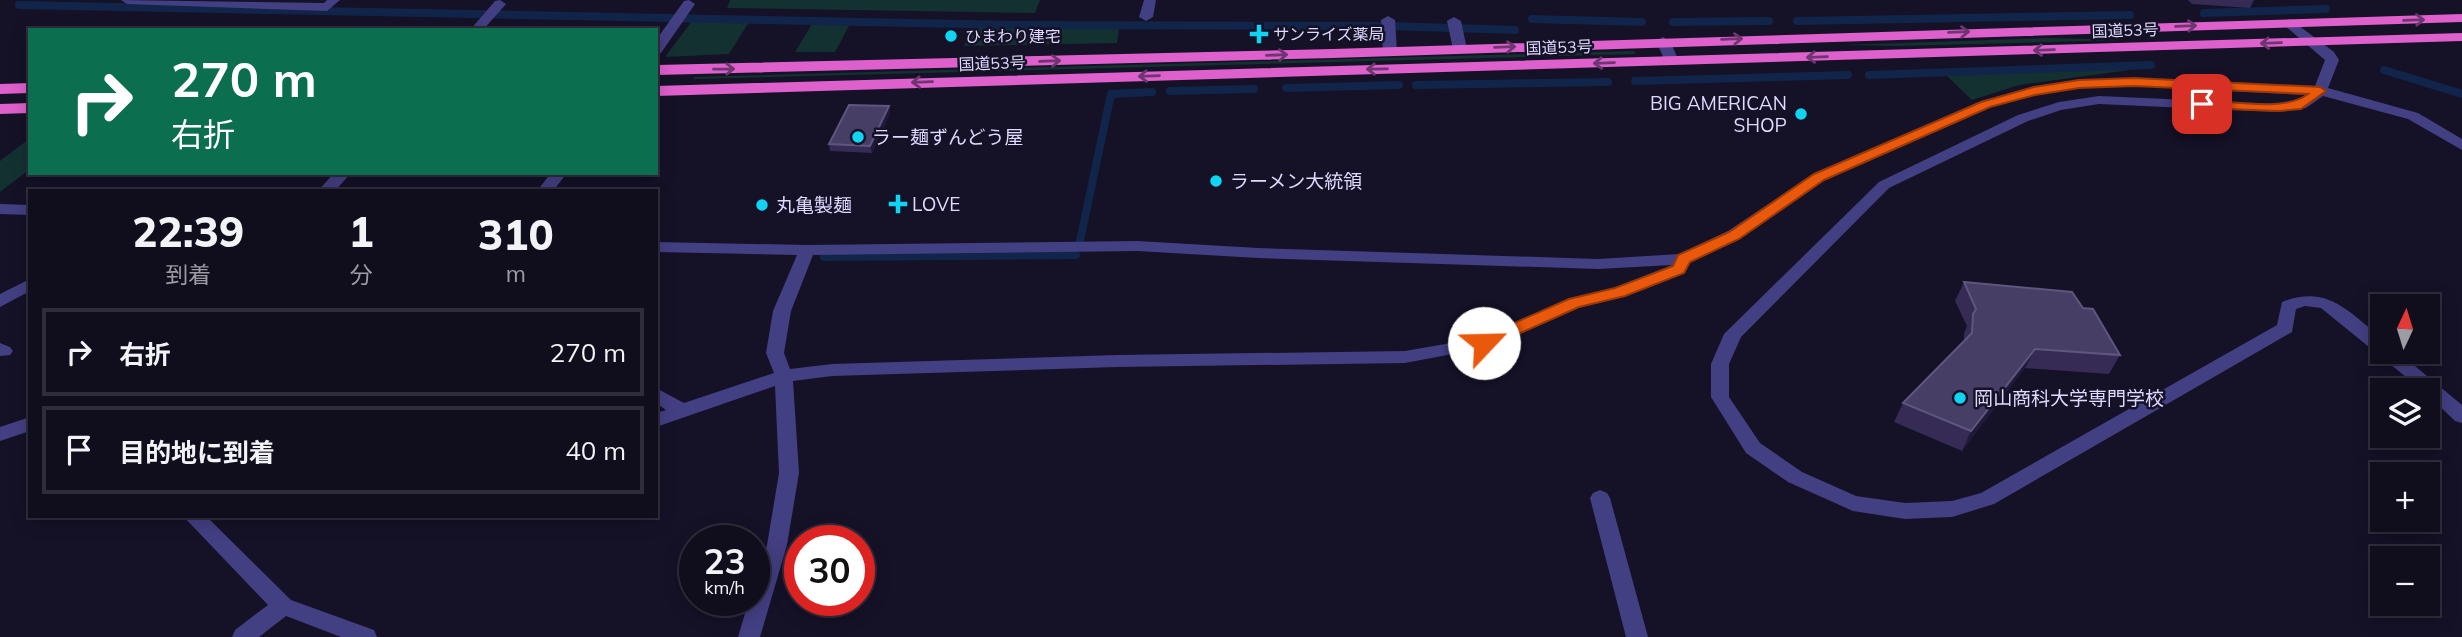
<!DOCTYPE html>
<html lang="ja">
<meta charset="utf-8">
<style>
:root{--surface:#100d1d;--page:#1e1b2a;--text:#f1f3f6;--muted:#9c9ca4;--line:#302d3b}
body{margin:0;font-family:Mulish,"Noto Sans JP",sans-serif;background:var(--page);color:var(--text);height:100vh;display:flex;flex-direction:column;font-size:26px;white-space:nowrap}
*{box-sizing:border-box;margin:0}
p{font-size:23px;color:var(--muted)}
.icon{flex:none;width:38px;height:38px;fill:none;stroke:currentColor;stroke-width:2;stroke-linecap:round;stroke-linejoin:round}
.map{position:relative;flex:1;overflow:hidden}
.details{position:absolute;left:28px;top:189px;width:630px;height:329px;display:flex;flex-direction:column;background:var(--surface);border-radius:0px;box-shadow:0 4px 18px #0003,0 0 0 2px var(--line)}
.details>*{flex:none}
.top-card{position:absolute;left:28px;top:28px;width:630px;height:147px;border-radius:0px;box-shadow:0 4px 18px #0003,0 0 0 2px var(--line);background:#0b6e4f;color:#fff;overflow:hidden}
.needle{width:46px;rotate:4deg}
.controls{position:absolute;left:2370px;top:294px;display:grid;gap:14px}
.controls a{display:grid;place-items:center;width:70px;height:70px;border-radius:0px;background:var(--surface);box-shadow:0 4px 18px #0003,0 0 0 2px var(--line);font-size:35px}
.speed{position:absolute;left:679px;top:525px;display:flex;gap:14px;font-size:35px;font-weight:700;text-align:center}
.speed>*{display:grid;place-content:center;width:91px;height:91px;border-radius:50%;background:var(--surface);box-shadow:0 4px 18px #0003,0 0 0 2px var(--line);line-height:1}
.speed small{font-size:18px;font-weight:400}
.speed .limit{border:10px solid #d22;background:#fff;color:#111}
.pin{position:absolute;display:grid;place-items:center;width:60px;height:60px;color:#fff;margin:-30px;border-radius:14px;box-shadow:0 4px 10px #0006}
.me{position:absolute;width:77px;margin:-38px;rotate:66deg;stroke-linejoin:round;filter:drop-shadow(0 0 5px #0008)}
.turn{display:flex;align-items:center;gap:24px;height:147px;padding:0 28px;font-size:32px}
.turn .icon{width:91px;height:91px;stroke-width:2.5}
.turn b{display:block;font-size:49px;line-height:60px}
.eta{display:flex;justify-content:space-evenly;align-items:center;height:119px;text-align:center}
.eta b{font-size:42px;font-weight:800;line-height:49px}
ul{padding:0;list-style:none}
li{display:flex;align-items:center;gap:21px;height:88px;margin:0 14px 10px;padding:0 14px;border:4px solid var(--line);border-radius:0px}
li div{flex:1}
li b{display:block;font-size:26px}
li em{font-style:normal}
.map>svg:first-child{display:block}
.green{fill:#143131}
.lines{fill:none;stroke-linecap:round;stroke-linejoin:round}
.stream{stroke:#11254b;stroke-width:8}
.minor{fill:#433f83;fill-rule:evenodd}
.trunk{fill:#de60cc;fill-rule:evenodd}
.wall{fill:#352b54}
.shaded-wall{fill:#20193a}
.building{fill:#473e66;stroke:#5f567e;stroke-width:2}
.oneway{stroke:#6f3571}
.route{fill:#ea580c;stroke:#983908;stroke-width:2}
.poi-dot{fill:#0fd5f3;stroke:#151127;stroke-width:2.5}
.labels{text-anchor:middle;stroke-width:5;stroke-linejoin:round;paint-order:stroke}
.far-street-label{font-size:16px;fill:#ded9fd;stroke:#151127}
.far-poi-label{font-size:16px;fill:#ded9fd;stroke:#151127;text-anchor:start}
.poi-label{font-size:19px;fill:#ded9fd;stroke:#151127;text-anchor:start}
</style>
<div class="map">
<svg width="2462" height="637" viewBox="0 0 2462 637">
<rect width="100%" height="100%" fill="#151127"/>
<path class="green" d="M730,0H1040L1035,13L727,8Z
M692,21L749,22L729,54L665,57Z
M812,24H850L835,52H795Z
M972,26L1119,28L1117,43L964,46Z
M2049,38L2124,40L1899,46L1843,45Z
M1634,51L1636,54L694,79V77Z
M2127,68L2130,70L2019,85L1972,100L1945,74Z
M30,138V169L0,192V161Z"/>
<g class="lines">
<path class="stream" d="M19,5L1015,25L1390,26L1515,30
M2204,13L2326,9
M1532,19L1642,22
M1797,21L2130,15
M1673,22L1769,21
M2384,70L2462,94
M1869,75L2151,65
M1635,81L1848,75
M1416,85L1608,82
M1286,88L1399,85
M1170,91L1254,89
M1080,241L1111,94L1152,92
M824,257L1076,255"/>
<path class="minor" d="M121,0L324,3L327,0H340L327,11L127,4Z
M500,0L506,4L483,30H470L495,1Z
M689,0L695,4L661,53L656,54V40L684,1Z
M1144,0H1156L1153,17L1146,21L1139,17Z
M1388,16L1395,20L1397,52L1390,56L1383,52L1381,20Z
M1454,17L1461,21L1467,49L1460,53L1453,49L1447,21Z
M2290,19L2334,52L2339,60L2328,88L2418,113L2462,139V150L2408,119L2323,96L2306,108L2278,112L2099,104L2061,110L2028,121L1889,188L1741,337L1729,364V397L1760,443L1802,472L1856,496L1905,503L1952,501L1981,493L2277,325L2282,302C2328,284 2348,312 2382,338V352H2398L2462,405V423L2455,421L2427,394V390H2422L2321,308L2305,306L2296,309L2292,332L1994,504L1952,517L1905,519L1853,511L1788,482L1746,453L1711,397V364L1724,334L1879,182L2018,115L2059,102L2099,96L2278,104L2297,101L2306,95L2134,86L2079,88L2035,95L1991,107L1824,180L1740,239L1690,262L1685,273L1626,296L1579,307L1490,347L1405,363L1117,367L832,376L793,381L799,473L787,545L760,637H738L749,600H754V585L767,545L779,473L775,386L656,427V413L666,410L656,403V388L684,403L774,373L766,353L773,311L797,255L656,252V242L807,245L1137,241L1258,248L1598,259L1680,254L1728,231L1814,174L1981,101L2029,88L2079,80L2134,78L2315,86L2325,60L2285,26L2283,23ZM1137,251L1258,258L1598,269L1672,265L1615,288L1568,299L1480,338L1405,351L1117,355L832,364L790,369L784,353L791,311L813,255Z
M1663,37L1670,41L1679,61L1677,64L1672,65L1665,61L1656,41Z
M334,173H351L335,191H318Z
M551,173H567L553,191H537Z
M0,204L30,205V215L0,214Z
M30,279V291L0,307V294Z
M0,343L10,347L13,351L10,355L0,356Z
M30,417V431L0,441V427Z
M1600,490L1607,493L1610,498L1648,637H1626L1590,498L1593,493Z
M183,516H206L291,600L374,630L377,637H341L286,616L259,637H232L235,630L268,605Z"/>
<path class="trunk" d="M2462,14V22L1333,58L656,75V65L1333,49Z
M2462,33V41L656,96V86Z
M30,83V93L0,94V84Z
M30,103V113L0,114V104Z"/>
</g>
<path class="wall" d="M2188,0H2254L2250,8L2192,4Z
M889,106L890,113L872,153L830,151L829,144Z
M1964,282L2083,308L2120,355L2109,374L2025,368L1962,451L1894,422L1903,403L1964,342V333L1967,326L1955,301Z"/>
<path class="shaded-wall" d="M889,106L890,113L872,153L870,146Z
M2035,349L2025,368L1962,451L1971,431Z"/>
<path class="building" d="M849,105L889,106L870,146L829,144Z
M1964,282L2072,292L2083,308L2093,309L2120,355L2035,349L1971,431L1903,403L1972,333L1973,314L1976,309Z"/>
<defs><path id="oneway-shaft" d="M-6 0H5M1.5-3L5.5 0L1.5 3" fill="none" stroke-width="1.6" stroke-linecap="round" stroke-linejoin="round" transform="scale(1.75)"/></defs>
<g class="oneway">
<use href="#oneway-shaft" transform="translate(2414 20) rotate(-2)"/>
<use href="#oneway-shaft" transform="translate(2186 26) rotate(-2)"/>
<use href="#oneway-shaft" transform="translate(1959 32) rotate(-2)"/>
<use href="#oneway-shaft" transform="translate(1732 39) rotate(-2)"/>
<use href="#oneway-shaft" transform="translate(2271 43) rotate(178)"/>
<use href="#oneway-shaft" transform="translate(1505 47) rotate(-2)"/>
<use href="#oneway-shaft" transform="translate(2044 50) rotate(178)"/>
<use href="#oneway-shaft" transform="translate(1277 55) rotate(-2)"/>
<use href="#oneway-shaft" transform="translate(1817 57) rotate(178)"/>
<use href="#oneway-shaft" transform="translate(1050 61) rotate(-2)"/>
<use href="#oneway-shaft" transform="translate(1604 63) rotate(178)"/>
<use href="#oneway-shaft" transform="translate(724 69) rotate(-1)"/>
<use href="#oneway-shaft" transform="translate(1377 69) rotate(179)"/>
<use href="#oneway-shaft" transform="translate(1149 76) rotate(178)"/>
<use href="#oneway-shaft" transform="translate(922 82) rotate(178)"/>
</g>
<path class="route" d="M2134,78L2320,87L2326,91L2301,109L2278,111L2202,108L2195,104L2202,100C2231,101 2285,112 2308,94L2134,86L2079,88L2035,95L1990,107L1824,180L1739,239L1690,262L1684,273L1625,296L1579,307L1489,347L1484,348L1476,343L1478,339L1569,299L1615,288L1673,266L1678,255L1729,232L1814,174L1981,102L2034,87L2079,80Z"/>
<g class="poi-dot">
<path d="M1255.5 23.5h7v7h7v7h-7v7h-7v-7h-7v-7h7z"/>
<circle cx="951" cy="36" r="7"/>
<circle cx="1801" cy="114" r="7"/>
<circle cx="858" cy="137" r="7"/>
<circle cx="1216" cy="181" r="7"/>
<path d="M894.5 193.5h7v7h7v7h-7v7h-7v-7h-7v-7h7z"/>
<circle cx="762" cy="205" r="7"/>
<circle cx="1960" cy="398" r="7"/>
</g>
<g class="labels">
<g class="far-street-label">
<text transform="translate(2125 30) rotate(-2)" y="6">国道53号</text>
<text transform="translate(1559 47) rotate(-2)" y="6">国道53号</text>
<text transform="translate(992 63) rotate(-2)" y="6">国道53号</text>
</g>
<g class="far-poi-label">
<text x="1273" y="40">サンライズ薬局</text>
<text x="965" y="42">ひまわり建宅</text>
</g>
<g class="poi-label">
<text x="1787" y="110" text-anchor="end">BIG AMERICAN<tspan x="1787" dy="22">SHOP</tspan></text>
<text x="872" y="144">ラー麺ずんどう屋</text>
<text x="1230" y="188">ラーメン大統領</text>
<text x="912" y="211">LOVE</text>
<text x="776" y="212">丸亀製麺</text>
<text x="1974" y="405">岡山商科大学専門学校</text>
</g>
</g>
</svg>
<div class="controls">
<a><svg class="needle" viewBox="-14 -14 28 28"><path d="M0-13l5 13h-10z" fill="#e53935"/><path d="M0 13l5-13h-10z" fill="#9c9ca4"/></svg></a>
<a><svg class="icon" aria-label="layers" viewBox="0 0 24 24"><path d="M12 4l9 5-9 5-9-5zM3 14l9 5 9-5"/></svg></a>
<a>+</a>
<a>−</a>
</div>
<div class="speed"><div>23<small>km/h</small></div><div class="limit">30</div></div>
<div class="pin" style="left:2202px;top:104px;background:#d93025"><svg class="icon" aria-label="arrive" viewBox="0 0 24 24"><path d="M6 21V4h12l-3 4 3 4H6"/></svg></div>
<svg class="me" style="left:1484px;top:343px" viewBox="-20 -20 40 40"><circle r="19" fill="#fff"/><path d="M0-13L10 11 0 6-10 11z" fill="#ea580c"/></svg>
<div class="top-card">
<div class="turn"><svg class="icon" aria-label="right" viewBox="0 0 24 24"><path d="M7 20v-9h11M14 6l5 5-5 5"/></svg><div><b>270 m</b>右折</div></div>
</div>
<section class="details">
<div class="eta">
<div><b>22:39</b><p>到着</p></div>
<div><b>1</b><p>分</p></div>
<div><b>310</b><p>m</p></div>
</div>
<ul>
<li><svg class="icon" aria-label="right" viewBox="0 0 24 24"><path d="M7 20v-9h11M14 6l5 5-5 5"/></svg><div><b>右折</b></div><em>270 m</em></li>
<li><svg class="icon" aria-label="arrive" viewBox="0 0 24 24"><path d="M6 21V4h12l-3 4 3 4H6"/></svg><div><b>目的地に到着</b></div><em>40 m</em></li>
</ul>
</section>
</div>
